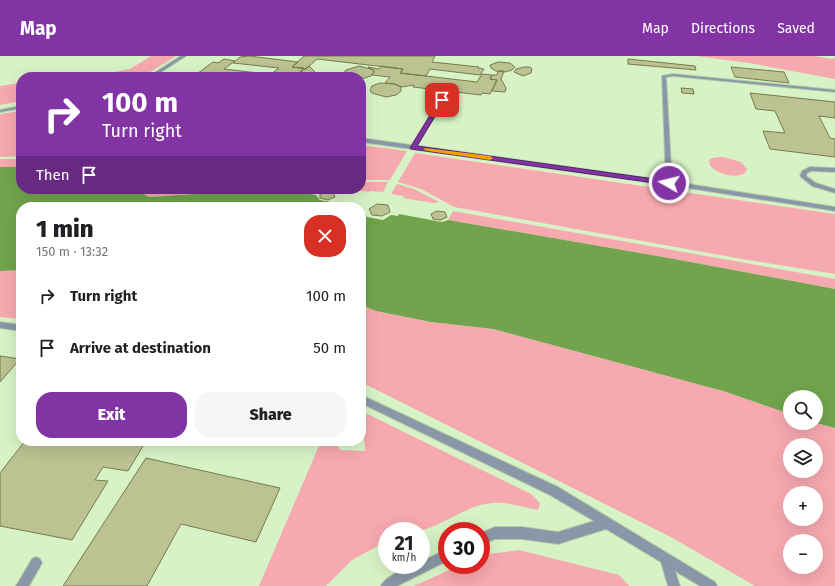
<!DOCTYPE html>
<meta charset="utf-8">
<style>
:root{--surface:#fff;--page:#f6f6f6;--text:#202124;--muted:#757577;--accent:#8234a4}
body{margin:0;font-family:"Fira Sans",sans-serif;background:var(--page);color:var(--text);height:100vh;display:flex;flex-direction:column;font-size:15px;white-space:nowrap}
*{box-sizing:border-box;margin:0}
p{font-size:13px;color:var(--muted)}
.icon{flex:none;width:22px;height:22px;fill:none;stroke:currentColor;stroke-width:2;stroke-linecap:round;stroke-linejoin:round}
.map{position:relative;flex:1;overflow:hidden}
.sheet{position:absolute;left:16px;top:146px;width:350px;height:244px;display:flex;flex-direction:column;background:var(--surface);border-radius:16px;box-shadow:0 4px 16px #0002}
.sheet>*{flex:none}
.hud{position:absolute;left:16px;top:16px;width:350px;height:122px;border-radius:16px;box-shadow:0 4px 16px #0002;background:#8234a4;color:#fff;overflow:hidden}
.controls{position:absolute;left:783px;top:334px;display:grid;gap:8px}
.controls a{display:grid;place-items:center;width:40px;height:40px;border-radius:50%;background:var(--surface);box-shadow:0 4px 16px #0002;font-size:20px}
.speed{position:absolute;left:378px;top:466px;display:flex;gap:8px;font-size:20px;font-weight:700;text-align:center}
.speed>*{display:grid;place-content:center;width:52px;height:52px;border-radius:50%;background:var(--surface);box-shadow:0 4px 16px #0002;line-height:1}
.speed small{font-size:10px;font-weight:400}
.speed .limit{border:6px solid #d22;background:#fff;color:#111}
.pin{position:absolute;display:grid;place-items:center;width:34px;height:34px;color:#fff;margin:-17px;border-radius:8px;box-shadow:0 2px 6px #0006}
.me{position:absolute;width:44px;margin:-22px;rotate:278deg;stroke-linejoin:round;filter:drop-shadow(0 0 3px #0008)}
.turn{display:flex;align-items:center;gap:14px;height:84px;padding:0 20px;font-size:18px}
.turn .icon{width:52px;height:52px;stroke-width:2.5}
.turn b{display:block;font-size:28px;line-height:34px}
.then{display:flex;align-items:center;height:38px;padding:0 20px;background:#0003;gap:8px;font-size:15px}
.round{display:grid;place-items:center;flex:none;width:42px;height:42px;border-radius:16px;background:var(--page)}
.summary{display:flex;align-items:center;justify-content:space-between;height:68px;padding:0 20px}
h1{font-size:24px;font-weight:800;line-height:30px}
.primary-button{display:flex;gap:8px;margin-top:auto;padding:8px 20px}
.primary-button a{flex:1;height:46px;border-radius:16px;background:var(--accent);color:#fff;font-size:16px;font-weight:800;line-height:46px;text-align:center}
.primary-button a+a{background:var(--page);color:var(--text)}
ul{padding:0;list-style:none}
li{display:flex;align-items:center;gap:12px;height:52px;padding:0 20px}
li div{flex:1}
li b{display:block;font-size:15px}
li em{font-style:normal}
header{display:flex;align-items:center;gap:24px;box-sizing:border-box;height:56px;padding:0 20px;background:var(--accent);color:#fff}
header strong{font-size:19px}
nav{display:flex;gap:22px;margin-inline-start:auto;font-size:14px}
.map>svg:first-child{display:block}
.green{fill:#f6a9af;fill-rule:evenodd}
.water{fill:#71a44c}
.building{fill:#bcc291;stroke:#767b4d}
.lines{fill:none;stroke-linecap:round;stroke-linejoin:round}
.lane-casing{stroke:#b5cea6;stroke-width:2}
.street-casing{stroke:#b5cea6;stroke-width:2}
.lane{fill:#8a97a8;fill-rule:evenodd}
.street{fill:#8a97a8;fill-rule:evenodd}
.route{fill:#8234a4;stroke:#54226b}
.slow{fill:#f59e0b}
</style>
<header>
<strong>Map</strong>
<nav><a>Map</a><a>Directions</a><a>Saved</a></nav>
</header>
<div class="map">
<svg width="835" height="530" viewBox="0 0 835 530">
<rect width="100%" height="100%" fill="#d7f3c6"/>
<path class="green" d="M151,0H176L142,21H87L130,13Z
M696,0H813L833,3L835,1V23L749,7Z
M21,27V45L0,49V30Z
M21,55V100L0,101V58Z
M361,89L407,95L390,124H361Z
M415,97L835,158V218L742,203L454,151L421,133L398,126Z
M723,101L741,106L747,113L746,116C736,124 719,118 710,110L709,104L712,102Z
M0,103H21V111H0Z
M361,126H388L383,136L370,135L369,136L347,133H361Z
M397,128L414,133L439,146L433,147L403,142L404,140L391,138Z
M136,133H234L210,137L149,141Z
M453,155L835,223V233L669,202L448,164Z
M21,214V263L0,261V215Z
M361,249L376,255L431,266L493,273L723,335L790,358V367H816L835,372V530H755L671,481L361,326ZM790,389H816V415H790ZM790,437H816V463H790ZM790,485H816V511H790Z
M361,355L531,438L540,447L538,454C524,451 508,446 493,447C467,448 442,471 418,475C408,477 397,475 387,475V485L352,504L326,530H259L321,385H335L340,394L365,395C365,381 361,369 361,355Z
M519,494L619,519L629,530H414L460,509H481V500L482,499Z"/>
<path class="water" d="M0,111H21V133H136L149,141L210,137L234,133H279L316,139L320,144L358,151H21V214L0,215Z
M361,154H363L367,161L383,164L391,159L398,160L399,158L442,166L448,164L669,202L835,233V372L816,367V341H790V358L723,335L493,273L431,266L376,255L361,249Z"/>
<path class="building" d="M249,0L298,6L292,11L304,12L295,21H292L271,18L279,12L233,7L240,1Z
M304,0H435L432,6L479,11L478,12L484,13L480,19L430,13L426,20L400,17L403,13L317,3L306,13L292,11Z
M224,3L235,5L224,13L292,21H206L194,20L213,6L218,7Z
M628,3L695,10L696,14L628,8Z
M498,6L510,7L515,11L512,14L505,16L496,15L491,12L490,9Z
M309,10L316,17L317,21L297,19Z
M359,10L371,13L374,16L371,20L361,23V21H347L343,18L346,14Z
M381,10L403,13L400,17L477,26L482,18L492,19L490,23L497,24L490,38L482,37L481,39L413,31L414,29L401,31L395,28L385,27L390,21L372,19L374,16V14L368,11L379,13Z
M524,11H530L532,13L531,17L523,20L514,16L516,13Z
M731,11L784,16L789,27L735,21Z
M498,15H504L501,23L506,32L505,36L492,35L497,24L490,23L492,19H497Z
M380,27L395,28L401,31V35L396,39L386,41L372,37L370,35L372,30Z
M681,32L693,33L694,38L682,37Z
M750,37L835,46V62L819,60L830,82L835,83V101L770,93L763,75L785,77L775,55L756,53Z
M326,135L333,136L335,141L328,144L320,142V138Z
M377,148L388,149L390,156L382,160L372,159L369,153Z
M437,155L445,156L447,161L441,164L433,163L431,158Z
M0,300L20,303L0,326Z
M25,385H146L128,415L103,411L95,424L108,425L72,484L0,470V417Z
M146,402L280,432L256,486L181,468L147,530H63Z"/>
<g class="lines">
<g class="lane-casing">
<path id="lane" d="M673,18L835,34V36L673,20L666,21L672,127L669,129L666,127L662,20Z
M440,43L444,44L416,92L411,93L410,92Z
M810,111L835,112V116L811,115L807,117L806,120L816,127L835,133V137L812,130L801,121L800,120L802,115Z"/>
</g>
<g class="street-casing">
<path id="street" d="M181,0H186L153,21H148Z
M21,50V52L0,56V54Z
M361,82L669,125L835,151V155L669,129L361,86Z
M0,266L21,269V275L0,272Z
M361,339L558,431L715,526L717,530H700L675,515L680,530H668L661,506L606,473L558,488L522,483H495L481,489V477L495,471H522L558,476L594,465L550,439L361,347Z
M447,493V505L397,530H381C385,520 411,509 421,509V506Z
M36,501L40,503L42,507L29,530H16L32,503Z"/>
</g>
<use href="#lane" class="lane"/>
<use href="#street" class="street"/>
</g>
<path class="route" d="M440,43L445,44L417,90L669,125L673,127L669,129L411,93L410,92Z"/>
<path class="slow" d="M425,92L490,100L493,102L490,104L428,95L424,94Z"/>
</svg>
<div class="controls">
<a><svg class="icon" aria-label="search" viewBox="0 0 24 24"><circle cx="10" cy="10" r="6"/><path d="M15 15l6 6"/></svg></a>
<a><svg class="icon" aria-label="layers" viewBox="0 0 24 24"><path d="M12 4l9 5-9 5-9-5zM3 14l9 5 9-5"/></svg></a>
<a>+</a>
<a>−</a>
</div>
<div class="speed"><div>21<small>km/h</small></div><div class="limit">30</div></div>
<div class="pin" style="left:442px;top:44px;background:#d93025"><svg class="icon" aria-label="arrive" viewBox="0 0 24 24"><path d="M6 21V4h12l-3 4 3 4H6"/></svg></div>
<svg class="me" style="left:669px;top:127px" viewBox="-20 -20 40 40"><circle r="17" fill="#8234a4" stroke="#fff" stroke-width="3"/><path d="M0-11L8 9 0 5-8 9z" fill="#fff"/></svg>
<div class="hud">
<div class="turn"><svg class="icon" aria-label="right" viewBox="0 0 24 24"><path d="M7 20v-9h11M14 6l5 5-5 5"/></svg><div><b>100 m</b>Turn right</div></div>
<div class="then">Then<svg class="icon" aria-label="arrive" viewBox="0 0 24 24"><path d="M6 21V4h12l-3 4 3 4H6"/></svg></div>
</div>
<section class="sheet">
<div class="summary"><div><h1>1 min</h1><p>150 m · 13:32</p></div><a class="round" style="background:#d93025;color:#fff"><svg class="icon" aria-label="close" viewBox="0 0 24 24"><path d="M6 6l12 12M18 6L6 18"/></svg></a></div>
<ul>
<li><svg class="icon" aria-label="right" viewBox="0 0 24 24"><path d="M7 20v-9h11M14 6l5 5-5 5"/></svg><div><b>Turn right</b></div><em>100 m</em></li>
<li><svg class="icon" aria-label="arrive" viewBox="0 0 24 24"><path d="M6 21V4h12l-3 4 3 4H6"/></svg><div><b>Arrive at destination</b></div><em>50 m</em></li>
</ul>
<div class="primary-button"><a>Exit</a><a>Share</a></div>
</section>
</div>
